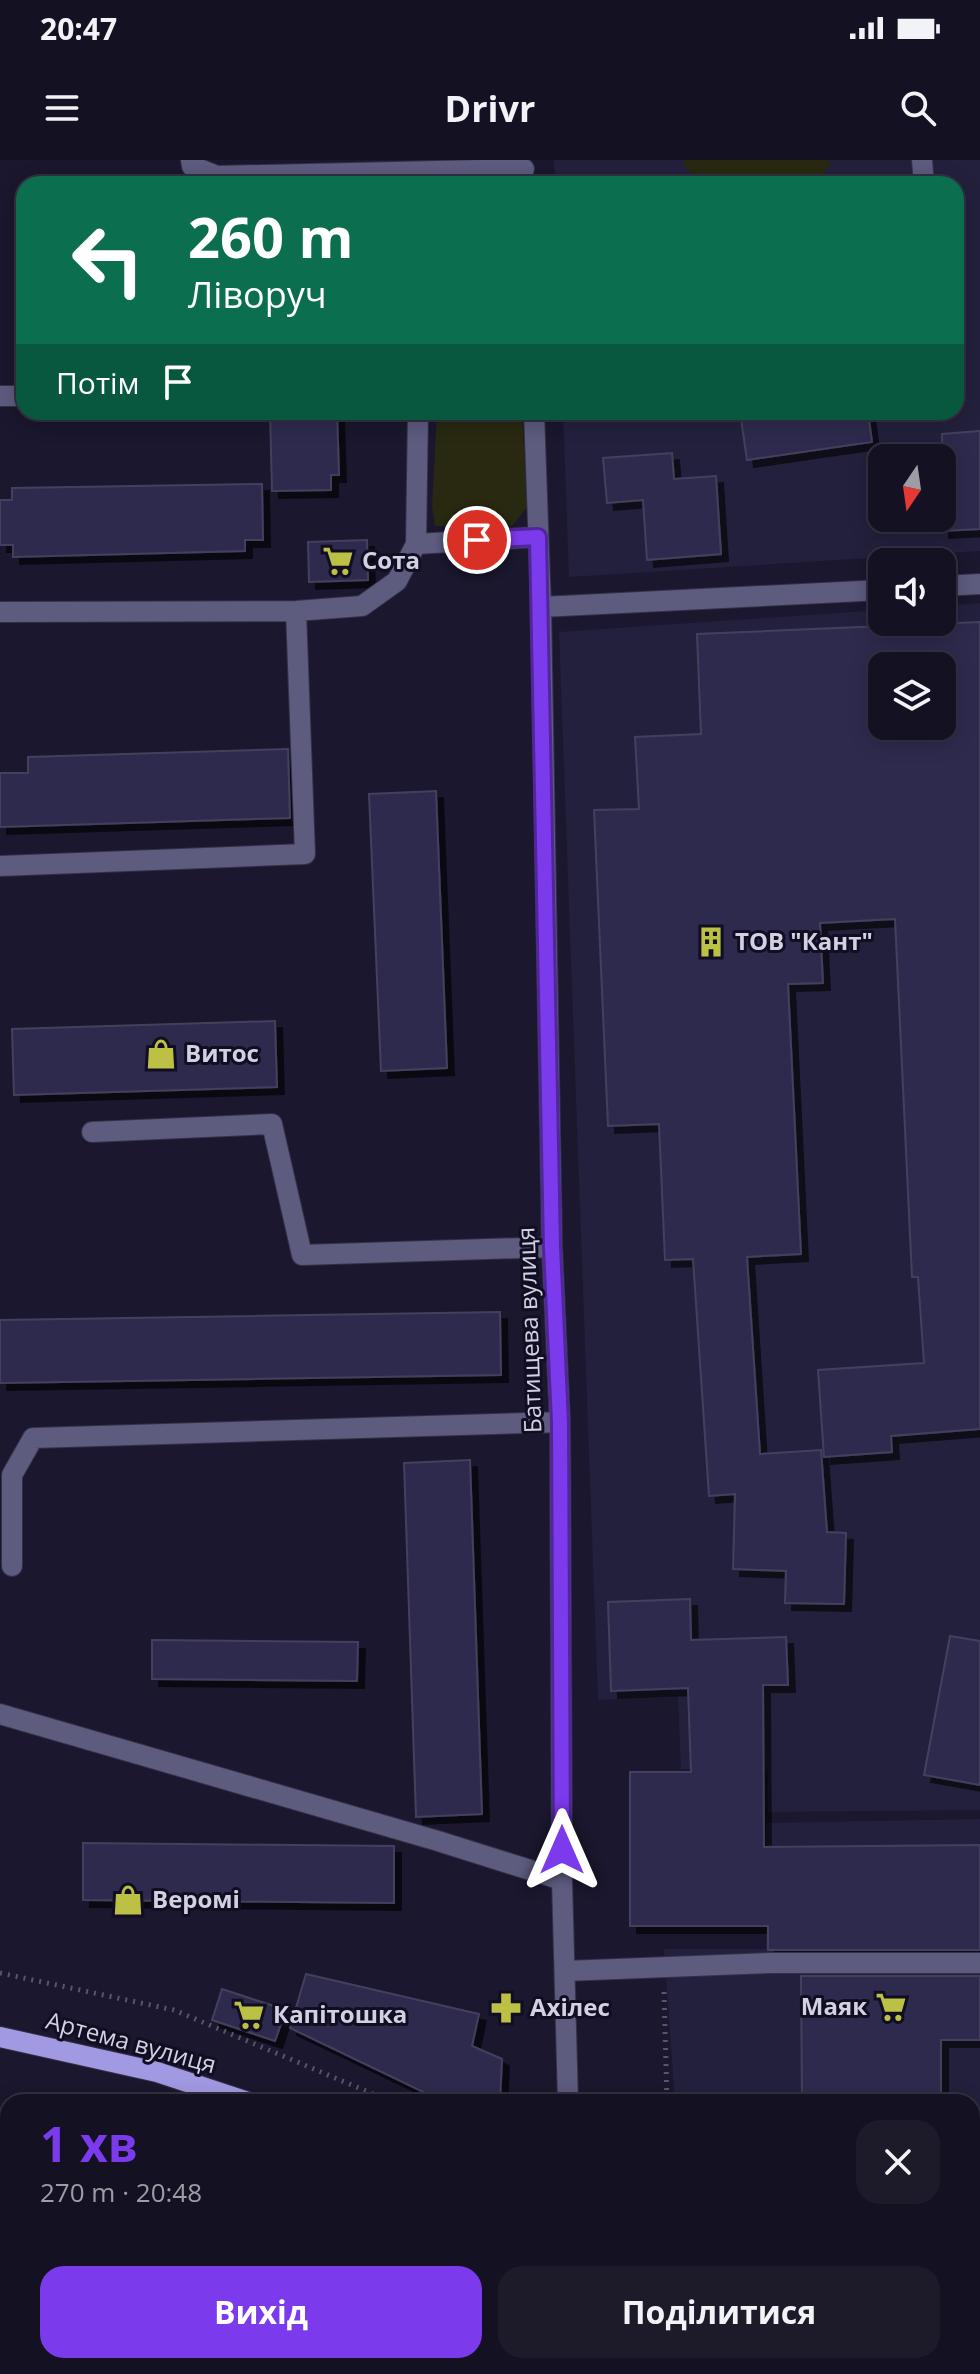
<!DOCTYPE html>
<html lang="uk">
<meta charset="utf-8">
<style>
:root{--surface:#141122;--page:#1d1a2a;--text:#f1f3f6;--muted:#9d9da5;--line:#333140;--accent:#7c3aed}
body{margin:0;font-family:"Open Sans",sans-serif;background:var(--page);color:var(--text);height:100vh;display:flex;flex-direction:column;font-size:30px;white-space:nowrap}
*{box-sizing:border-box;margin:0}
p{font-size:26px;color:var(--muted)}
.icon{flex:none;width:44px;height:44px;fill:none;stroke:currentColor;stroke-width:2;stroke-linecap:round;stroke-linejoin:round}
.map{position:relative;flex:1;overflow:hidden}
.drawer{position:absolute;left:0px;top:1934px;width:980px;height:280px;display:flex;flex-direction:column;background:var(--surface);border-radius:24px 24px 0 0;box-shadow:0 4px 20px #0003,0 0 0 2px var(--line)}
.drawer>*{flex:none}
.hud{position:absolute;left:16px;top:16px;width:948px;height:244px;border-radius:24px;box-shadow:0 4px 20px #0003,0 0 0 2px var(--line);background:#0b6e4f;color:#fff;overflow:hidden}
.needle{width:52px;rotate:193deg}
.buttons{position:absolute;left:868px;top:284px;display:grid;gap:16px}
.buttons a{display:grid;place-items:center;width:88px;height:88px;border-radius:16px;background:var(--surface);box-shadow:0 4px 20px #0003,0 0 0 2px var(--line);font-size:40px}
.pin{position:absolute;display:grid;place-items:center;width:68px;height:68px;color:#fff;margin:-34px;border:4px solid #fff;border-radius:50%;box-shadow:0 2px 8px #0007}
.me{position:absolute;width:88px;margin:-44px;rotate:0deg;stroke-linejoin:round;filter:drop-shadow(0 0 6px #0008)}
.turn{display:flex;align-items:center;gap:28px;height:168px;padding:0 40px;font-size:36px}
.turn .icon{width:104px;height:104px;stroke-width:2.5}
.turn b{display:block;font-size:56px;line-height:68px}
.then{display:flex;align-items:center;height:76px;padding:0 40px;background:#0003;gap:16px;font-size:30px}
.round{display:grid;place-items:center;flex:none;width:84px;height:84px;border-radius:24px;background:var(--page)}
.summary{display:flex;align-items:center;justify-content:space-between;height:136px;padding:0 40px}
h1{font-size:48px;font-weight:700;line-height:60px;color:var(--accent)}
.cta{display:flex;gap:16px;margin-top:auto;padding:16px 40px}
.cta a{flex:1;height:92px;border-radius:24px;background:var(--accent);color:#fff;font-size:32px;font-weight:700;line-height:92px;text-align:center}
.cta a+a{background:var(--page);color:var(--text)}
.status{display:flex;justify-content:space-between;align-items:center;height:56px;padding:0 40px;background:var(--surface);direction:ltr}
.status svg{height:22px;fill:currentColor}
header{display:flex;justify-content:space-between;align-items:center;height:104px;padding:0 40px;background:var(--surface);font-size:36px;font-weight:700}
.map>svg:first-child{display:block}
.built{fill:#23203d;fill-rule:evenodd}
.green{fill:#282910}
.building{fill:#2e2a4e;stroke:#43415b;stroke-width:2;fill-rule:evenodd;filter:url(#shadow)}
.lines{fill:none;stroke-linecap:round;stroke-linejoin:round}
.minor-casing{stroke:#343147;stroke-width:22}
.major-casing{stroke:#343147;stroke-width:22}
.path{stroke:#58566b;stroke-width:5;stroke-dasharray:2 6;stroke-linecap:butt}
.minor{stroke:#5d5b7e;stroke-width:20}
.major{stroke:#a19ae3;stroke-width:20}
.route-casing{stroke:#51269a;stroke-width:20}
.route{stroke:#7c3aed;stroke-width:14}
.labels{text-anchor:middle;stroke-width:6;stroke-linejoin:round;paint-order:stroke}
.poi-label{font-size:24px;font-weight:bold;fill:#d2d1e1;stroke:#110e24;text-anchor:start}
.street-label{font-size:24px;fill:#d2d1e1;stroke:#110e24}
</style>
<div class="status"><b>20:47</b><svg viewBox="0 0 49 12"><path d="M0 12V9h3v3zM5 12V6h3v6zM10 12V3h3v9zM15 12V0h3v12zM26 1h20v11H26zM47 4h2v5h-2z"/></svg></div>
<header><svg class="icon" aria-label="menu" viewBox="0 0 24 24"><path d="M4 6h16M4 12h16M4 18h16"/></svg>Drivr<svg class="icon" aria-label="search" viewBox="0 0 24 24"><circle cx="10" cy="10" r="6"/><path d="M15 15l6 6"/></svg></header>
<div class="map">
<svg width="980" height="2214" viewBox="0 0 980 2214">
<defs>
<filter id="shadow"><feDropShadow dx="7" dy="7" stdDeviation="0" flood-color="#0009"/></filter>
</defs>
<rect width="100%" height="100%" fill="#1a172e"/>
<path class="built" d="M554,0H980V391L569,417L563,252H956V24H555ZM882,298H942V358H882Z
M980,443V1650L768,1652V1609H681L678,1537L598,1540L559,472L882,450V462H942V446ZM882,506H942V566H882Z
M980,1659V2176L972,2173V1942H675L664,1789H766V1663Z"/>
<path class="green" d="M684,0H829V7L821,15L705,24L684,6Z
M437,252H522L527,347L512,366H435L432,347Z"/>
<path class="building" d="M270,252H337L339,315H331V330L272,331Z
M740,252H868L872,282L747,300Z
M980,271V369L942,371V274Z
M672,293L674,319L716,316L721,394L647,400L643,340L607,343L603,298Z
M262,324L263,380H245V391L13,397V385H0V340H12V328Z
M367,380L368,420L309,422L308,382Z
M980,462V1269L891,1276L892,1292L824,1297L818,1210L924,1203L918,1117H912L895,759L820,763L823,823L788,824L801,1094L747,1097L760,1294L821,1290L827,1372L846,1373L844,1444L785,1443L786,1411L733,1409L735,1334L709,1336L693,1099L665,1100L659,964L608,966L594,650L639,649L635,577L701,574L697,474ZM882,506H942V566H882Z
M288,589L290,658L0,667V613H28V597Z
M436,631L447,908L381,911L369,634Z
M275,861L277,927L14,935L12,869Z
M500,1152L501,1215L0,1223V1160Z
M470,1300L482,1654L416,1657L404,1303Z
M690,1439L691,1480L786,1477L788,1525H763L764,1687L980,1685V1790H768V1766H630V1612H691L688,1528L611,1531L608,1442Z
M950,1476L980,1481V1625L924,1615Z
M152,1480L358,1482L357,1521L152,1519Z
M83,1683L394,1686V1743L83,1740Z
M306,1814L479,1854L472,1886L502,1899L500,1942H444L290,1868Z
M801,1816H980V1880H941V1942H802Z
M222,1829L286,1850L275,1881L212,1860Z"/>
<g class="lines">
<g class="minor-casing">
<path id="minor" d="M191,0L192,6L217,16L524,9
M922,0L924,24
M0,236H24
M418,252L416,384L538,377
M534,252L541,447L552,1087L560,1262L562,1720L568,1942
M942,426L980,424
M541,447L882,430
M0,452L296,451L362,446L397,421L416,384
M0,706L305,694L296,451
M92,972L272,964L302,1095L552,1087
M12,1406V1315L33,1278L560,1262
M0,1554L438,1681L562,1720
M565,1811L771,1803H980
M0,2131L8,2133
M315,2206L349,2214"/>
</g>
<g class="major-casing">
<path id="major" d="M0,1877L157,1912L248,1942
M791,2206L806,2214"/>
</g>
<path class="path" d="M0,1813L174,1850L392,1942
M664,1832L667,1942
M0,1976L8,1978
M972,2085H980
M972,2152L980,2156
M566,2206L579,2214
M896,2206L914,2214"/>
<use href="#minor" class="minor"/>
<use href="#major" class="major"/>
</g>
<g class="lines">
<g class="route-casing">
<path id="route" d="M477,380L538,377L552,1087L560,1262L562,1690"/>
</g>
<use href="#route" class="route"/>
</g>
<defs>
<g id="supermarket-bare" transform="scale(2.4)"><path d="M-6-5.5h2.5l.6 2H6L4.5 2H-2.5L-4.4-4H-6ZM-1.5 3.2a1.3 1.3 0 1 0 .1 0ZM3 3.2a1.3 1.3 0 1 0 .1 0Z" fill="#bcc044" stroke="#110e24" stroke-width="2.5" paint-order="stroke"/></g>
<g id="building-bare" transform="scale(2.4)"><path d="M-4-6H4V6H1V3H-1V6H-4ZM-2.5-4.3h1.7v1.8h-1.7ZM.8-4.3h1.7v1.8H.8ZM-2.5-1h1.7V.8h-1.7ZM.8-1h1.7V.8H.8Z" fill="#bcc044" stroke="#110e24" stroke-width="2.5" paint-order="stroke"/></g>
<g id="shop-bare" transform="scale(2.4)"><path d="M-5-2.5h2.3a2.7 3.5 0 0 1 5.4 0H5L5.5 6h-11ZM-1.5-2.5h3a1.5 2.3 0 0 0-3 0Z" fill="#bcc044" stroke="#110e24" stroke-width="2.5" paint-order="stroke"/></g>
<g id="pharmacy-bare" transform="scale(2.4)"><path d="M-2-6h4v4h4v4h-4v4h-4v-4h-4v-4h4Z" fill="#bcc044" stroke="#110e24" stroke-width="2.5" paint-order="stroke"/></g>
</defs>
<g fill-rule="evenodd">
<use href="#supermarket-bare" x="338" y="401"/>
<use href="#building-bare" x="711" y="782"/>
<use href="#shop-bare" x="161" y="894"/>
<use href="#shop-bare" x="128" y="1740"/>
<use href="#supermarket-bare" x="891" y="1847"/>
<use href="#pharmacy-bare" x="506" y="1848"/>
<use href="#supermarket-bare" x="249" y="1855"/>
</g>
<g class="labels">
<g class="poi-label">
<text x="362" y="409">Сота</text>
<text x="735" y="790">ТОВ "Кант"</text>
<text x="185" y="902">Витос</text>
<text x="152" y="1748">Веромі</text>
<text x="867" y="1855" text-anchor="end">Маяк</text>
<text x="530" y="1856">Ахілес</text>
<text x="273" y="1863">Капітошка</text>
</g>
<g class="street-label">
<text transform="translate(530 1170) rotate(-92)" y="8">Батищева вулиця</text>
<text transform="translate(131 1883) rotate(15)" y="8">Артема вулиця</text>
</g>
</g>
</svg>
<div class="buttons">
<a><svg class="needle" viewBox="-14 -14 28 28"><path d="M0-13l5 13h-10z" fill="#e53935"/><path d="M0 13l5-13h-10z" fill="#9d9da5"/></svg></a>
<a><svg class="icon" aria-label="sound" viewBox="0 0 24 24"><path d="M4 9h4l5-4v14l-5-4H4zM17 9q2 3 0 6"/></svg></a>
<a><svg class="icon" aria-label="layers" viewBox="0 0 24 24"><path d="M12 4l9 5-9 5-9-5zM3 14l9 5 9-5"/></svg></a>
</div>
<div class="pin" style="left:477px;top:380px;background:#d93025"><svg class="icon" aria-label="arrive" viewBox="0 0 24 24"><path d="M6 21V4h12l-3 4 3 4H6"/></svg></div>
<svg class="me" style="left:562px;top:1690px" viewBox="-20 -20 40 40"><path d="M0-17L14 15 0 8-14 15z" fill="#7c3aed" stroke="#fff" stroke-width="4"/></svg>
<div class="hud">
<div class="turn"><svg class="icon" aria-label="left" viewBox="0 0 24 24"><path d="M17 20v-9H6M10 6l-5 5 5 5"/></svg><div><b>260 m</b>Ліворуч</div></div>
<div class="then">Потім<svg class="icon" aria-label="arrive" viewBox="0 0 24 24"><path d="M6 21V4h12l-3 4 3 4H6"/></svg></div>
</div>
<section class="drawer">
<div class="summary"><div><h1>1 хв</h1><p>270 m · 20:48</p></div><a class="round"><svg class="icon" aria-label="close" viewBox="0 0 24 24"><path d="M6 6l12 12M18 6L6 18"/></svg></a></div>
<div class="cta"><a>Вихід</a><a>Поділитися</a></div>
</section>
</div>
